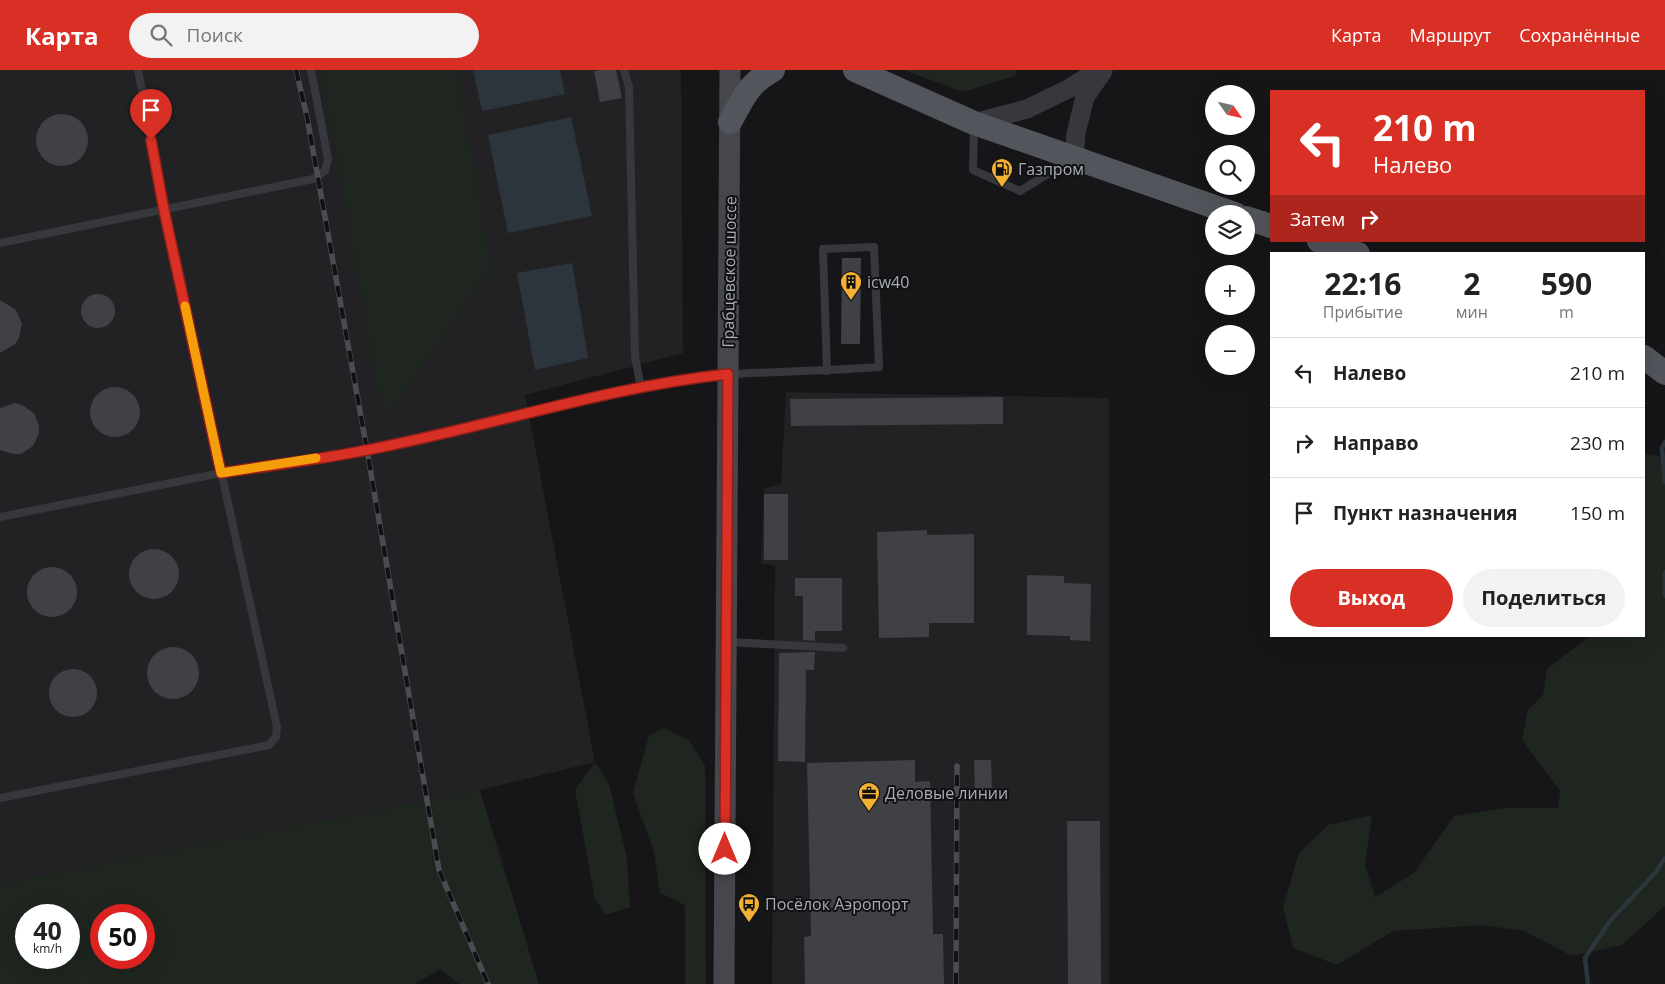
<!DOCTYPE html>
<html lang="ru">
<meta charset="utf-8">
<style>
:root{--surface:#fff;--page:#f2f2f2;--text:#222;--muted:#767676;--line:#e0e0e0;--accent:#d93025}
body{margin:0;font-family:"Open Sans",sans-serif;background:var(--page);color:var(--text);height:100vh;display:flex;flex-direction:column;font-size:19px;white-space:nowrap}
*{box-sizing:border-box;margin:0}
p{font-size:16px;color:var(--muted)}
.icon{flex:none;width:28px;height:28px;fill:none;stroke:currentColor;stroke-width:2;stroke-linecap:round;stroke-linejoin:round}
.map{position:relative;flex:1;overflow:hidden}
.sheet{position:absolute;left:1270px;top:182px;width:375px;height:385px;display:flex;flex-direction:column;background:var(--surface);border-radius:0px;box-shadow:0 5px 20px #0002}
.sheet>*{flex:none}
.hud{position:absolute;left:1270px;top:20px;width:375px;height:152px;border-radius:0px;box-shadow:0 5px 20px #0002;background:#d93025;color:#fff;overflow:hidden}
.needle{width:32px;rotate:124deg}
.tools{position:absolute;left:1205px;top:15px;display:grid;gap:10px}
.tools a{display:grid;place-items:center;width:50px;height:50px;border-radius:50%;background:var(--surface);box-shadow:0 5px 20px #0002;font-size:25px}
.speed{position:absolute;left:15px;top:834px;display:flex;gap:10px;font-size:25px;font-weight:700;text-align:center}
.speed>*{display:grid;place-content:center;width:65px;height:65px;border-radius:50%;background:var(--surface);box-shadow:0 5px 20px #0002;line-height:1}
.speed small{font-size:12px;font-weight:400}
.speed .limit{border:8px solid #d22;background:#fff;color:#111}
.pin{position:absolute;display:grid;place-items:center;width:42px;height:42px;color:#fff;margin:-51px -21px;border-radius:50% 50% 50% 0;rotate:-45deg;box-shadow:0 0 5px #0007}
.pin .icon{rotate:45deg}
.me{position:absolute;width:55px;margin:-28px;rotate:0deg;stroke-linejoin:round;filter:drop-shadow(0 0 4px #0008)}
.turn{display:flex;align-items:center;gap:18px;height:105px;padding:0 20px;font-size:22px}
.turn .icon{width:65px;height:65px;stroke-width:2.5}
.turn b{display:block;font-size:35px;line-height:42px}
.then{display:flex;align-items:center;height:48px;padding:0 20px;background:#0003;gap:10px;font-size:19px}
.eta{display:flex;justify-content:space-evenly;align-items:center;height:85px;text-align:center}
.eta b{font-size:30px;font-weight:700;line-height:35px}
.action{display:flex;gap:10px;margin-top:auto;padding:10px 20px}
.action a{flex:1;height:58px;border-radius:30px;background:var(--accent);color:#fff;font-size:20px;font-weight:700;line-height:58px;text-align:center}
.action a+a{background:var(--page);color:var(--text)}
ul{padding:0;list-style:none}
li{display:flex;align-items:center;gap:15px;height:70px;padding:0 20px;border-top:1px solid var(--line)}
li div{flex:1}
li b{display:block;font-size:19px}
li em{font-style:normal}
header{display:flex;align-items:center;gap:30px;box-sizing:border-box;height:70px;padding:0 25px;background:var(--accent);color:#fff}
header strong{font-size:24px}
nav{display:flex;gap:28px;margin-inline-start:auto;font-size:18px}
.search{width:350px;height:45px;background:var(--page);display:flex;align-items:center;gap:12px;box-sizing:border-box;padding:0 18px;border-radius:28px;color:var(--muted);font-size:19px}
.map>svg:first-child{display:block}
.built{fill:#222225}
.green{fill:#1e261f;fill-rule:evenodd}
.water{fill:#2c353c}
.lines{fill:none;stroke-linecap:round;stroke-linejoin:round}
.stream{stroke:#2c353c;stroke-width:4.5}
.building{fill:#404145}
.service{stroke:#37383d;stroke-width:8}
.tertiary{stroke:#37383d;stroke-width:19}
.secondary{stroke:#45474d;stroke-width:21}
.primary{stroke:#53555c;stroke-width:24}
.rail-casing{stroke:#4a4c52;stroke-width:5.5}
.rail{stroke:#111113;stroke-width:4;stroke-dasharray:11;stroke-linecap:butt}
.route-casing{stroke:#8d1f18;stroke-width:12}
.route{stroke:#d93025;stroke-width:9}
.slow{stroke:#f59e0b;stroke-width:9}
.labels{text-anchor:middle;stroke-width:4;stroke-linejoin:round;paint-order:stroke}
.poi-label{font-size:16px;fill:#a8adb8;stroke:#111113;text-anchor:start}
.street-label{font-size:16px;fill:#a8adb8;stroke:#111113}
</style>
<header>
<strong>Карта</strong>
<div class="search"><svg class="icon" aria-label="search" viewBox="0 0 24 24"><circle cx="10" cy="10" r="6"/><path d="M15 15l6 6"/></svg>Поиск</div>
<nav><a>Карта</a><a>Маршрут</a><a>Сохранённые</a></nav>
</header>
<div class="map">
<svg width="1665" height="914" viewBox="0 0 1665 914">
<rect width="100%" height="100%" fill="#161618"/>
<path class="built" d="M0,0H321L383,350L492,198L457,0H681L683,283L525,325L595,692L480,720L0,814Z
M786,322L1109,328V914H772L775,496L761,493L764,418L781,414Z"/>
<path class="green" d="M321,0H457L492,198L383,351Z
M904,0H1017L1015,6L963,22Z
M1644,384L1665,387V836L1622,875L1572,886L1524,861L1482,855L1393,861L1337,895L1293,878L1283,837L1299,783L1328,755L1372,745L1365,795L1375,827L1414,803L1454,746L1504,738H1558L1560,721L1522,670L1528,640L1543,625L1547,599L1590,566H1644Z
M664,658L689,670L705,696L706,914H685V835L660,823L654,782L633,723L649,665Z
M595,692L609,714L627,789L630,837L606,845L595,829L575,720Z
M480,720L539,914H459L440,899L415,914H0V814ZM26,845H69V888H26ZM101,845H144V888H101Z"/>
<path class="water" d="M473,0H560L565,24L482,41Z
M571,47L592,146L508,163L488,65Z
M572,193L588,288L535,300L517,203Z"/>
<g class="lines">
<path class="stream" d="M1665,372L1662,378L1665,412
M1665,502V526
M1588,914L1585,888L1610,851L1655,803L1665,788"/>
</g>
<path class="building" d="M601,0H616L622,28L600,32L594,1Z
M36 70a26 26 0 1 1 52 0a26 26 0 1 1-52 0Z
M842,188H861L860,274H841Z
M81 241a17 17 0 1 1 34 0a17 17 0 1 1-34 0Z
M0,230L16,240L22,254L19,268L15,274L0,283Z
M90 342a25 25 0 1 1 50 0a25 25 0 1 1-50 0Z
M1003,327V354L791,356L790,329Z
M15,333L22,335L34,343L39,356V363L33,376L21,384H13L0,380V338Z
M764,424H788V490H764Z
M927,460V465L974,464V553H929V567L879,568L877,462Z
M129 504a25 25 0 1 1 50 0a25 25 0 1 1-50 0Z
M27 522a25 25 0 1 1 50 0a25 25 0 1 1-50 0Z
M1027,505L1064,506V513L1091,514L1090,571L1070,570V566L1027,565Z
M795,508H842V561H815V571L803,570V526H795Z
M147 603a26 26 0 1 1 52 0a26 26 0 1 1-52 0Z
M815,582L814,600H806L805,692L778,691L779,583Z
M49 623a24 24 0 1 1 48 0a24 24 0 1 1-48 0Z
M915,690V712L930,711L933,864H943L944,914H805L804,867L811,866L807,693Z
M974,690H991L992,720L975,721Z
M1067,751H1100L1101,914H1068Z"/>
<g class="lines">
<path class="service" d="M624,0L629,17L635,287L641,318
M974,55L973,100L1020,121L1069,91
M0,173L313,109L325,101L328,89L311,0
M0,447L221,403L367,380L687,308C751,301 815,302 879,297L874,177L823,179L827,301
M728,572L843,578
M0,728L269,675L276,667L277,657L164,140L138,0"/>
<path class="tertiary" d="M974,53L1027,39L1070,18L1098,0
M1074,88L1076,63L1085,27L1103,1"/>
<path class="secondary" d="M724,914L730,0"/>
<path class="primary" d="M855,0L974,53L1235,144
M730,52C744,27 748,14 773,0
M1246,148L1271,156
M1319,171L1358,184
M1644,287L1665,303"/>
<g class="rail-casing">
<path id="rail" d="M296,0L307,47L367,380L439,800L488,914
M956,914L957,696"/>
</g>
<use href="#rail" class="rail"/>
</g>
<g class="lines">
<g class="route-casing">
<path id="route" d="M151,70L164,140L221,403C270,395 319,390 367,380C488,357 606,317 728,304L725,779"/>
</g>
<use href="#route" class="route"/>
<path class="slow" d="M185,236L221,403L316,388"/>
</g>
<defs>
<g id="fuel-pin" transform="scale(1.125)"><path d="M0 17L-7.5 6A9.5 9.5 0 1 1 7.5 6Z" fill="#f2b134" stroke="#111113"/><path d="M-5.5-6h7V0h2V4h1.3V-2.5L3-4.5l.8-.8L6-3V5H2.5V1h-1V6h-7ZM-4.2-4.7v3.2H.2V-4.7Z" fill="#111"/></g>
<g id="building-pin" transform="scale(1.125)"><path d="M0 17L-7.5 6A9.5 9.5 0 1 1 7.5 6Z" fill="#f2b134" stroke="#111113"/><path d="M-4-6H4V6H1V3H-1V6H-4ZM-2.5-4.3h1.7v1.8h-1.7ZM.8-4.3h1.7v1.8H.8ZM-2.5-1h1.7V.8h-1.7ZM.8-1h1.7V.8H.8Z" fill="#111"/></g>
<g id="office-pin" transform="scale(1.125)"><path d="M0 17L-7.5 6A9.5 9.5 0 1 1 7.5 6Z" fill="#f2b134" stroke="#111113"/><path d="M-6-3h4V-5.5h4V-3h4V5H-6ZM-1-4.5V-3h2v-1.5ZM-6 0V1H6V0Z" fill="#111"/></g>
<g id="bus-pin" transform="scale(1.125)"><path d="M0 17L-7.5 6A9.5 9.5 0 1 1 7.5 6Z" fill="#f2b134" stroke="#111113"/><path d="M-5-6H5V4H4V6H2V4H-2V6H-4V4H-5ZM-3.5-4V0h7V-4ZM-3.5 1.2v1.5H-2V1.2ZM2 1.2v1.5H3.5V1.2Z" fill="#111"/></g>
</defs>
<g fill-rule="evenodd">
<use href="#fuel-pin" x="1002" y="99"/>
<use href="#building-pin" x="851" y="212"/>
<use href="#office-pin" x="869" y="723"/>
<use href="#bus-pin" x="749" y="834"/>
</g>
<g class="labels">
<g class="poi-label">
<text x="1018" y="105">Газпром</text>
<text x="867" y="218">icw40</text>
<text x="885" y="729">Деловые линии</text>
<text x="765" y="840">Посёлок Аэропорт</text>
</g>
<g class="street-label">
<text transform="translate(729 202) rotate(-89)" y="6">Грабцевское шоссе</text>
</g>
</g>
</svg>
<div class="tools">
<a><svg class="needle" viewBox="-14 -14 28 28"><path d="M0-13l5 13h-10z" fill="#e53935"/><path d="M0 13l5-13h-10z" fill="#767676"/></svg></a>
<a><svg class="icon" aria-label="search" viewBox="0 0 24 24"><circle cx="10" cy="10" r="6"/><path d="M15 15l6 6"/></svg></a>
<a><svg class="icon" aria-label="layers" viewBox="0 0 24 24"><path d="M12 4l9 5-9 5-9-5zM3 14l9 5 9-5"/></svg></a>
<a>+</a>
<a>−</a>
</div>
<div class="speed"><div>40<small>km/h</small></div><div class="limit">50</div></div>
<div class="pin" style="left:151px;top:70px;background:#d93025"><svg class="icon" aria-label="arrive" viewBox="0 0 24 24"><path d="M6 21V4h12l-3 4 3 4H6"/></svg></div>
<svg class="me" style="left:725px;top:779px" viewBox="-20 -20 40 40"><circle r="19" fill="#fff"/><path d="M0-13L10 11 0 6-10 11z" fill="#d93025"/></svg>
<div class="hud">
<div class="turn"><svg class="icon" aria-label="left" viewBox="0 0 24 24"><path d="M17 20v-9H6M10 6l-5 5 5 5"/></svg><div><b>210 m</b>Налево</div></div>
<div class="then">Затем<svg class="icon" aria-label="right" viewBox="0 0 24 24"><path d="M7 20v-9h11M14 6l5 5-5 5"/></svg></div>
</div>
<section class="sheet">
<div class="eta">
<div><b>22:16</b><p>Прибытие</p></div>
<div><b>2</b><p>мин</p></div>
<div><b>590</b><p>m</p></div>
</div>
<ul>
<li><svg class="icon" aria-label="left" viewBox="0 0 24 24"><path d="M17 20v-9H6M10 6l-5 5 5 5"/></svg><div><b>Налево</b></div><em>210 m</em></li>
<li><svg class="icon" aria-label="right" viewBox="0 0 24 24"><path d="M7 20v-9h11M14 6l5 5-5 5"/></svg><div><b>Направо</b></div><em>230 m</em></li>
<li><svg class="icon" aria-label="arrive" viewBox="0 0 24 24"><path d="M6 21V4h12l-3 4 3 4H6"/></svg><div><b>Пункт назначения</b></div><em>150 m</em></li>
</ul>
<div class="action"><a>Выход</a><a>Поделиться</a></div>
</section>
</div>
